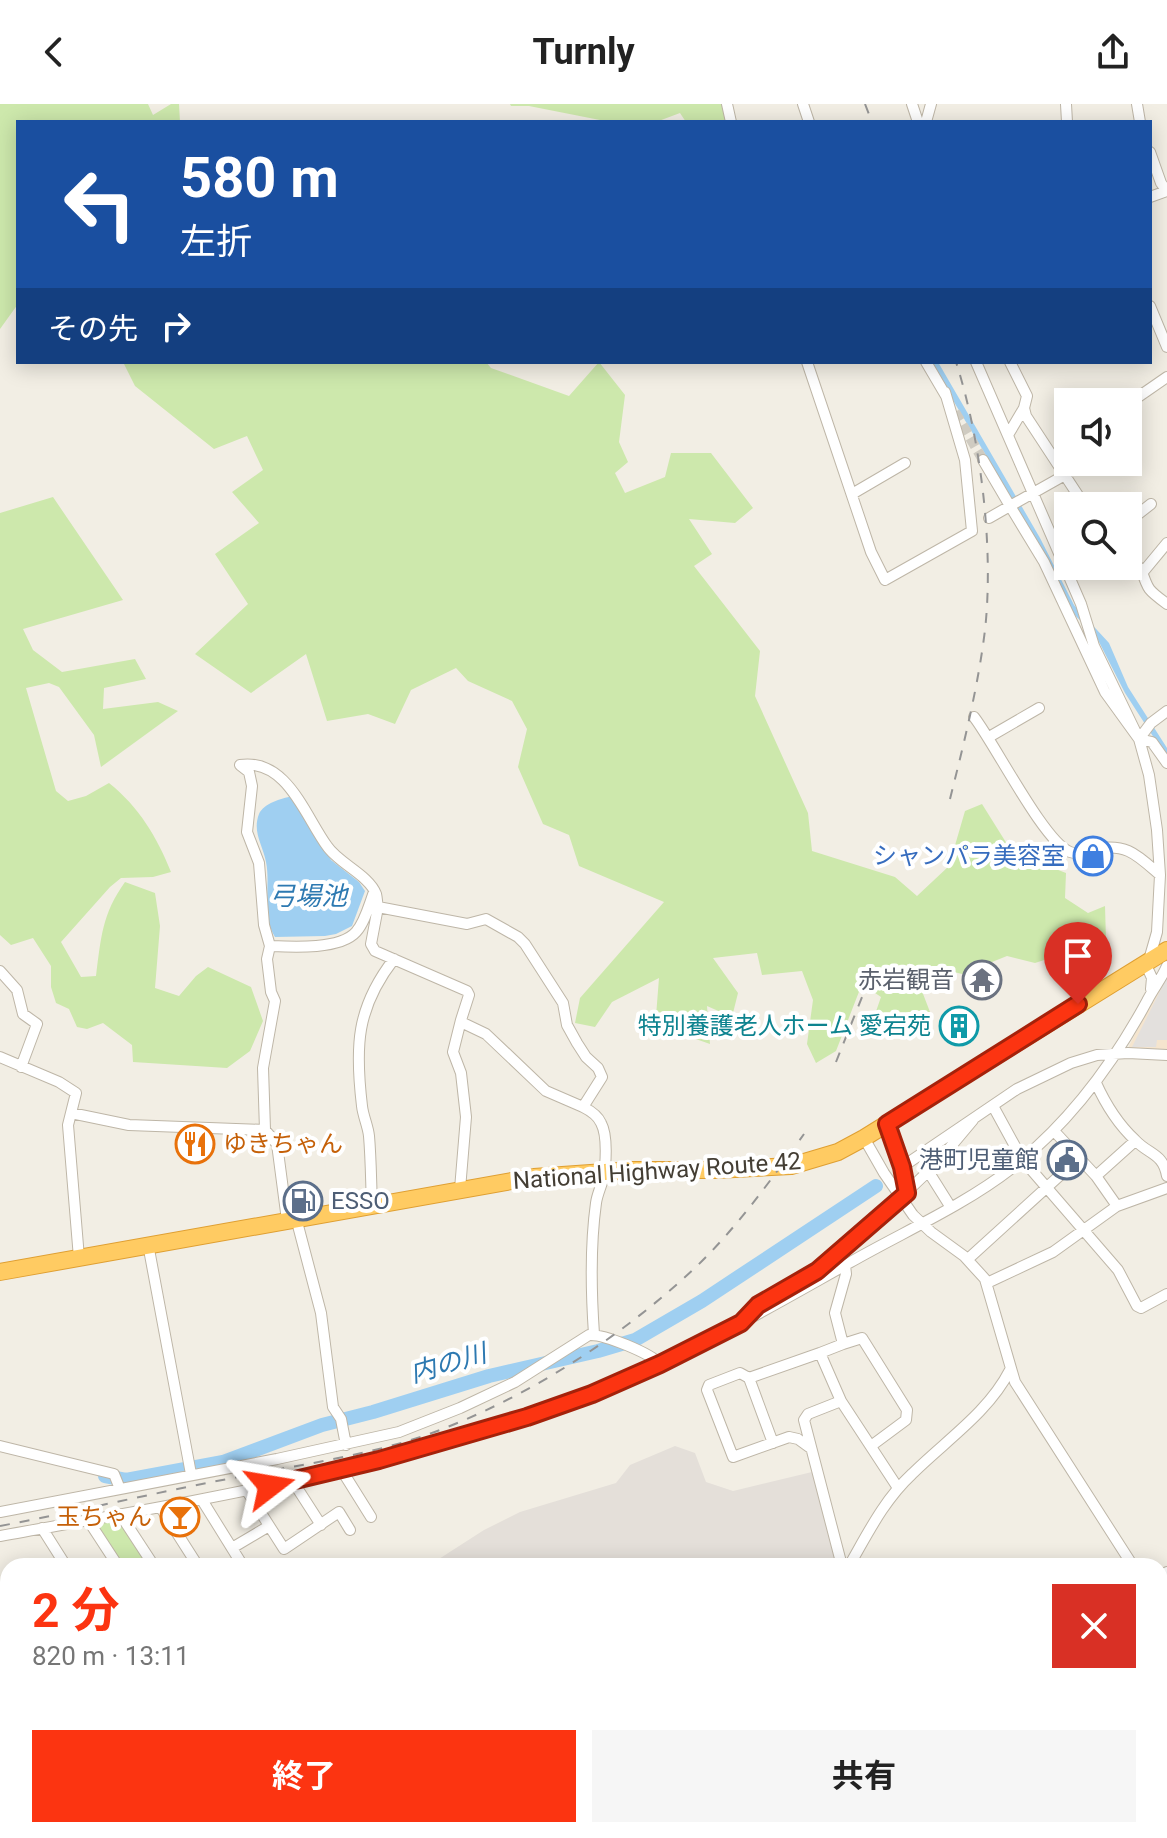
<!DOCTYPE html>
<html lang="ja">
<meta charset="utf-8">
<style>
:root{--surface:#fff;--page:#f6f6f6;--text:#222;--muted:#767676;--accent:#fc3411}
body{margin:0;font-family:Roboto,"Noto Sans JP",sans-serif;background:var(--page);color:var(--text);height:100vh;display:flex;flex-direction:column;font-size:30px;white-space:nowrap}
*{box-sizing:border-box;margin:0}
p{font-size:26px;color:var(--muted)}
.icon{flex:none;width:44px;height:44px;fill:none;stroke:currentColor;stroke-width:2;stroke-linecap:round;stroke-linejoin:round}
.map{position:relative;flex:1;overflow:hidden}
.sheet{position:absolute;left:0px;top:1454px;width:1168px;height:280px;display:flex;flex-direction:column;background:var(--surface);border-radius:24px 24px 0 0;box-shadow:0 4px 20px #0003}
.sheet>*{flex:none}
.top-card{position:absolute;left:16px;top:16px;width:1136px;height:244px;border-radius:0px;box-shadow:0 4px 20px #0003;background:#1a4fa0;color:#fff;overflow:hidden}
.buttons{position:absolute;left:1054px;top:284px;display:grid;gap:16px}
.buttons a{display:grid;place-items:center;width:88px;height:88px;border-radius:0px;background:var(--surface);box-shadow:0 4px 20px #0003;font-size:40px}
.pin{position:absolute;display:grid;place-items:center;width:68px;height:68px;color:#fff;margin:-82px -34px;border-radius:50% 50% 50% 0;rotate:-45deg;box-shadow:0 0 8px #0007}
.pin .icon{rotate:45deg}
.me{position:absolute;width:88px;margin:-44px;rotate:76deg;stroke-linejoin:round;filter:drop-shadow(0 0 6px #0008)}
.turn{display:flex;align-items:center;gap:28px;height:168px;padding:0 32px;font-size:36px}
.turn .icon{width:104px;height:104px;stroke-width:2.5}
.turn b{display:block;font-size:56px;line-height:68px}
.then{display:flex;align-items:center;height:76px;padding:0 32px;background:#0003;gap:16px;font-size:30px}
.round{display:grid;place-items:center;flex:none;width:84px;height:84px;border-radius:0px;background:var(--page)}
.overview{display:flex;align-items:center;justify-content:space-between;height:136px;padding:0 32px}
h1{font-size:48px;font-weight:700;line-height:60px;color:var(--accent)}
.cta{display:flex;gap:16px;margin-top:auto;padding:16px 32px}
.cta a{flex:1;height:92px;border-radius:0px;background:var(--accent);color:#fff;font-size:32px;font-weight:700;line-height:92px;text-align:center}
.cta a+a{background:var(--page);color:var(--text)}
header{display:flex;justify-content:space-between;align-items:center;height:104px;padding:0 32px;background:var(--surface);font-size:36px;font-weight:700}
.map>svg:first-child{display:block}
.commercial{fill:#f5e5ce}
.industrial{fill:#e4dfd9}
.green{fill:#cde8ac}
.parking{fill:#e3e0dd}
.water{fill:#9fcff1}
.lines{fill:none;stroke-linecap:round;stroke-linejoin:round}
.river{stroke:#9fcff1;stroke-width:14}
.minor-tunnel{stroke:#cfcbc1;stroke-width:10;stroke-dasharray:10 5;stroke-linecap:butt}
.minor-casing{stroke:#beb6a7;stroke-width:12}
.highway-casing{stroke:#df9f32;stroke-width:18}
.minor{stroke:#fff;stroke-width:10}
.highway{stroke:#ffcb62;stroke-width:16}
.rail{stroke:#949494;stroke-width:2;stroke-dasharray:10 10;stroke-linecap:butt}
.route-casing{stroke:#a4220b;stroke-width:20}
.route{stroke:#fc3411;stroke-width:14}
.labels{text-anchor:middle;stroke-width:8;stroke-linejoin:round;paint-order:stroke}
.shop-label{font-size:24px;fill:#366cbe;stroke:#fff;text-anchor:end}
.worship-label{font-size:24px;fill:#5b616d;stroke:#fff;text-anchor:end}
.culture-label{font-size:24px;fill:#0d838f;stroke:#fff;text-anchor:end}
.food-label{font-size:24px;fill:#c56008;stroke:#fff;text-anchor:start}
.service-label{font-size:24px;fill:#4e5e75;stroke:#fff;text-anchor:end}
.street-label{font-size:24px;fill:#443e34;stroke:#fff}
.water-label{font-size:26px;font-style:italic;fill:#2d79b1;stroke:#fff}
</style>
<header><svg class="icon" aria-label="back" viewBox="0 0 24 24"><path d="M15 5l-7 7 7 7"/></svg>Turnly<svg class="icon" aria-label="share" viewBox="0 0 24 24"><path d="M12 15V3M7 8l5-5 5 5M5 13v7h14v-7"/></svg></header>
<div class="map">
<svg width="1167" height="1734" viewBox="0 0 1167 1734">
<rect width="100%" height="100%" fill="#f2eee4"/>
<path class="commercial" d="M1167,869V951L1128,949L1129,942Z"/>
<path class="industrial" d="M675,1342L695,1349L706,1378L733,1387L812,1368L838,1462H428L484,1426L520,1408L616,1379L630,1361Z
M278,1726H877L872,1734H270V1728H278Z"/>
<path class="green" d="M0,0H148L153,11L171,0H179L180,18H18V200L0,225Z
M510,0H723L726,18H686L680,9L656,18H610L529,2H511Z
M123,258H486L491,264L569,292L599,258L625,291L619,338L628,358L615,369L625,389L665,373L671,349H711L753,404L735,419L689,415L712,450L694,462L760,547L755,592L808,709L812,747L895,773L917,792L949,762L965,707L982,700L1012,748L1066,769L1065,794L1088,809L1105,802L1106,836L1035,859L1007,852L962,870L946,866L920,882L930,908L913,920L897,917L879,926L872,919L881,893L862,880L836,947L816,959L807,940L813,896L802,867L762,871L757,849L713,854L738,889L732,913L707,902L710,940L690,933H676L656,912L659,874L612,898L595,923L575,919L580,894L664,798L579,762L569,731L543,720L518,663L527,625L512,597L468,577L456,564L411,586L395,620L368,610L327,617L306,550L251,589L195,550L248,500L215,450L259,419L232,388L263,366L247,332L214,345L135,282Z
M53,393L123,496L23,525L33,546L62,568L135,555L146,575L104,584L103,605L158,598L178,607L101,663L94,631L59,583L49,579L26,584L56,687L68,697L86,692L109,679C139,703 157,733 171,768L153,773L121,774L110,783L61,838L81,873L96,872C101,834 102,810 125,778L155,789L160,822L155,884L179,892L196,872L208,863L251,883L263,917L250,947L227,964L133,958L132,941L103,919L87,925L77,923L69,905L56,899L51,883V862L33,834L11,841L0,831V409Z
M116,1414L120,1416L150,1462H119L94,1422L96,1418Z
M966,1726H1063L1051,1734H971Z"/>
<path class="parking" d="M1167,873V936H1157L1156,943H1132Z"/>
<path class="water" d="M930,258H938L1040,434L1074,501L1109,539L1128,583L1167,644V654L1125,589L1097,534L1068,504L984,348Z
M292,692L331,756L359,778L365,787L352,822L336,830L325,832L275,833C261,811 271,783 266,758C263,741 252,728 259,710C264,699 281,695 292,692Z"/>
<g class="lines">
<path class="river" d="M105,1372L126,1376L223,1358L322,1321L373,1308L489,1272L598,1247L635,1236L702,1197L876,1082"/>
<path class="minor-tunnel" d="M955,308L983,356"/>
<g class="minor-casing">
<path id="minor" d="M727,0L731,18
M803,0L809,18
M912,0L918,18
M1066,0L1067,18
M1137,0L1140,18
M926,18L931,0
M1150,48L1161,79L1167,87
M1150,93L1167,87
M1150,202L1167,243
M807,258L871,448L885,476L972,427L965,356L945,288
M926,258L946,292
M976,258L1081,500L1094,542L1139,635L1149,671L1157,726L1160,771L1157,828L1147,863L1152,874L1151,885
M1010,258L1027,292L1024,304L1026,312L1085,402
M1128,300L1167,273
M1008,331L1024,304
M983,356L1010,402L1065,371L1078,358
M852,390L905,359
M989,414L1010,402L1044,458L1105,588L1139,635L1152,638L1167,659
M1128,418L1151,400
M1128,454L1141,465C1148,486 1148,486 1167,500
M1143,468L1167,439
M974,613C995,640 1044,738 1070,748C1078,751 1088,747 1095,745C1127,739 1137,751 1160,771
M989,633L1039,604
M1139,635L1151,619L1167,607
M240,661C287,654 305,712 327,742C338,759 369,771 376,790C377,794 377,799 378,803L467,820L486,815L518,833L525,840L563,899L567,921L577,939L586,953L598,964L602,973L583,1003C589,1006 598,1012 601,1019C608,1032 606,1061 603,1075C601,1083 597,1091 596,1099C590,1142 591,1187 594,1230
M240,661L249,668L252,682L247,728L259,759L264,821L270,842L267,855L271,888L275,897L263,964L265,1026
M378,803L371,840L375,847L467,887L469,891L461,916L463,919L486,930L546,987L583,1003
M270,842C291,843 340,846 356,828C365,818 369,801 374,788
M0,867L17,886L23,910L37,920L21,963
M0,953L59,978L76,989L68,1021L79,1154
M1096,979C1105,999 1119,1021 1135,1036C1149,1051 1163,1049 1167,1072
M993,1002L1022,1055L1118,1166L1137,1202L1141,1204L1167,1190
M71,1009L129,1021L265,1026L277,1040L287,1116
M887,1020L902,1063L907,1089
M1054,1027L1096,1072L1117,1102
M864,1034L884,1069L913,1111L931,1128L964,1152L985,1175L1015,1278L1133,1462
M902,1063L1017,985L1071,959L1097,951L1128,949L1167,951
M928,1067L950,1102
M1096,1072L1135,1037
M460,1085L466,1013L461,969L453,948L461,916
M372,1101C371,1078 371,1055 369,1032C368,1022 363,1012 362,1002C355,943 356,904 394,855
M296,1114L321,1209L333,1303L341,1315L346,1341
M148,1140L191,1370
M968,1155L1079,1054
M987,1179L1053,1148L1117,1102L1167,1084
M748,1211L758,1201L817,1167L857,1135L937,1059L973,1016
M843,1240L862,1234L907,1306L906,1316L871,1342
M749,1274L773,1339
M841,1297L898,1384
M0,1342L114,1370L120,1385
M809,1343L798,1335L789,1333L733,1353L707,1286L709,1281L740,1269L749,1274L820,1249
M341,1365L371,1413
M292,1376L321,1421
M247,1387L284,1445L339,1408L350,1426
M202,1396L243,1462
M161,1404L198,1462
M0,1408L277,1355L399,1328L460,1304L515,1278L589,1231C604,1230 650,1249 660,1260
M120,1410L154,1462
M88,1416L118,1462
M42,1424L66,1462
M0,1432C199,1396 401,1364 590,1291C680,1256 765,1206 849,1159C903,1128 963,1102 1012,1064C1069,1019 1113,960 1147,897C1153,885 1162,874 1167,862
M232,1444L269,1422
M842,1462L804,1316L808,1310L841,1297L820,1249L843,1240L835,1209L846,1170L845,1161
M849,1462C868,1429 884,1396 912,1370C945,1337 988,1309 1010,1266
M1160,1472L1167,1468
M1160,1503L1167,1514
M0,1508L8,1506
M0,1627H8
M0,1704H8
M1160,1706L1167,1703
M266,1726V1734
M459,1726L508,1734
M1143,1726L1148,1734
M880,1734L886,1726
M1101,1734L1117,1726"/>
</g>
<g class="highway-casing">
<path id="highway" d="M0,1168L534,1073L633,1066H716L791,1062L838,1048L864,1034L1167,846"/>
</g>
<use href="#minor" class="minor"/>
<use href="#highway" class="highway"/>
<path class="rail" d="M865,0L872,18
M950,695C964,639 978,583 985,526C994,444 981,336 956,258
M836,958L864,888
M0,1422C79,1407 158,1388 238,1373C308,1359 382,1350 450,1322C541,1285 626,1229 697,1162C738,1122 771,1076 804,1030"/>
</g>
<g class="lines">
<g class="route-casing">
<path id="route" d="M270,1382L379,1356L527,1313L592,1290L660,1260L741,1219L758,1201L817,1167L907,1089L902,1063L887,1020L1078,900"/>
</g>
<use href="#route" class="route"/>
</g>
<defs>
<g id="shop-ring" transform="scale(2)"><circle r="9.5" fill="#fff" stroke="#3f7fe0" stroke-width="1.5"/><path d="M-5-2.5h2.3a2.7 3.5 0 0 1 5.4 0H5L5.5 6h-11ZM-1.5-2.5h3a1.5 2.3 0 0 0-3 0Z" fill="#3f7fe0"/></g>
<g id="temple-ring" transform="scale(2)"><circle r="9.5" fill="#fff" stroke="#6b7280" stroke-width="1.5"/><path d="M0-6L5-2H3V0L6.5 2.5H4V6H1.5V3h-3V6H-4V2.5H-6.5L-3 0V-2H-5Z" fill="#6b7280"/></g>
<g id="building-ring" transform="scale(2)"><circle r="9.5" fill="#fff" stroke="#0f9aa8" stroke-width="1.5"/><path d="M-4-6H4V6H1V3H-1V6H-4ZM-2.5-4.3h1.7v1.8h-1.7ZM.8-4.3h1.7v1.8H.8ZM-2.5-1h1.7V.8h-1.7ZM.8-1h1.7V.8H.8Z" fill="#0f9aa8"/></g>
<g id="restaurant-ring" transform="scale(2)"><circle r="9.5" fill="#fff" stroke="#e8710a" stroke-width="1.5"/><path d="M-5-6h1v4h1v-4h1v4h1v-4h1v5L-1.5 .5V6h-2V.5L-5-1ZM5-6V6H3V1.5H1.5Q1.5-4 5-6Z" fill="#e8710a"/></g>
<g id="civic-ring" transform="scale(2)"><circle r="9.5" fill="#fff" stroke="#5c6f8a" stroke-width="1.5"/><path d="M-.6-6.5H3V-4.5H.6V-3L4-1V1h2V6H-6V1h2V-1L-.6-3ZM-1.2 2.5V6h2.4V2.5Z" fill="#5c6f8a"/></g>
<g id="fuel-ring" transform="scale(2)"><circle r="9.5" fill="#fff" stroke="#5c6f8a" stroke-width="1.5"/><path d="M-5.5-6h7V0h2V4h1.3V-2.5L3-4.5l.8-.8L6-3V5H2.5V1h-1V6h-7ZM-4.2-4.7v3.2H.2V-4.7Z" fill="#5c6f8a"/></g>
<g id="bar-ring" transform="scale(2)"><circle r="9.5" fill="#fff" stroke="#e8710a" stroke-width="1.5"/><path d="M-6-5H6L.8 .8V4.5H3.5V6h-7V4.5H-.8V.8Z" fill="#e8710a"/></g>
</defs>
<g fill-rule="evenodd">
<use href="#shop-ring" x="1093" y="752"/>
<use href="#temple-ring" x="982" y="876"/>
<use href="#building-ring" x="959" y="922"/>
<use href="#restaurant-ring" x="195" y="1040"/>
<use href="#civic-ring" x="1067" y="1056"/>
<use href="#fuel-ring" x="303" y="1097"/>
<use href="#bar-ring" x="180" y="1413"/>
</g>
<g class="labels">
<g class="shop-label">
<text x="1065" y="760">シャンパラ美容室</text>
</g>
<g class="worship-label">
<text x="954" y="884">赤岩観音</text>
</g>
<g class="culture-label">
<text x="931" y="930">特別養護老人ホーム 愛宕苑</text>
</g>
<g class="food-label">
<text x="223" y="1048">ゆきちゃん</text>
<text x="152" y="1421" text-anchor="end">玉ちゃん</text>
</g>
<g class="service-label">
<text x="1039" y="1064">港町児童館</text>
<text x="331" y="1105" text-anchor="start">ESSO</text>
</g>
<g class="street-label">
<text transform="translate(657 1067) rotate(-4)" y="8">National Highway Route 42</text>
</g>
<g class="water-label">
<text x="308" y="801">弓場池</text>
<text transform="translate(448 1259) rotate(-16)" y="9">内の川</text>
</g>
</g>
</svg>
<div class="buttons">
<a><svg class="icon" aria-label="sound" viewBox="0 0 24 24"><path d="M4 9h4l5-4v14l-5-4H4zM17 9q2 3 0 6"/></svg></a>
<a><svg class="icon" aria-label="search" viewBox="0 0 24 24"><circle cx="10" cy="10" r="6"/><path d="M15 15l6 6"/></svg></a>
</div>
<div class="pin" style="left:1078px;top:900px;background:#d93025"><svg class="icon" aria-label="arrive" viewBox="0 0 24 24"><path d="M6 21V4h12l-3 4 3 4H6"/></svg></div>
<svg class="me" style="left:270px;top:1382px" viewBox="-20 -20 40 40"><path d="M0-17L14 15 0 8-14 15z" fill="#fc3411" stroke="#fff" stroke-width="4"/></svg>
<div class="top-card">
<div class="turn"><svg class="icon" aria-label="left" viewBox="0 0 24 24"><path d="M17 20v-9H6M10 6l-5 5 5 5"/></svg><div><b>580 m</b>左折</div></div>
<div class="then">その先<svg class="icon" aria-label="right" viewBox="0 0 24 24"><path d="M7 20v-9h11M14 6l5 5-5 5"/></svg></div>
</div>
<section class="sheet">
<div class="overview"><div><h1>2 分</h1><p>820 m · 13:11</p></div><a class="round" style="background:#d93025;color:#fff"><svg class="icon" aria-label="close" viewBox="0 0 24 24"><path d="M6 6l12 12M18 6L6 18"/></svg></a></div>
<div class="cta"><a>終了</a><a>共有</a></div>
</section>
</div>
